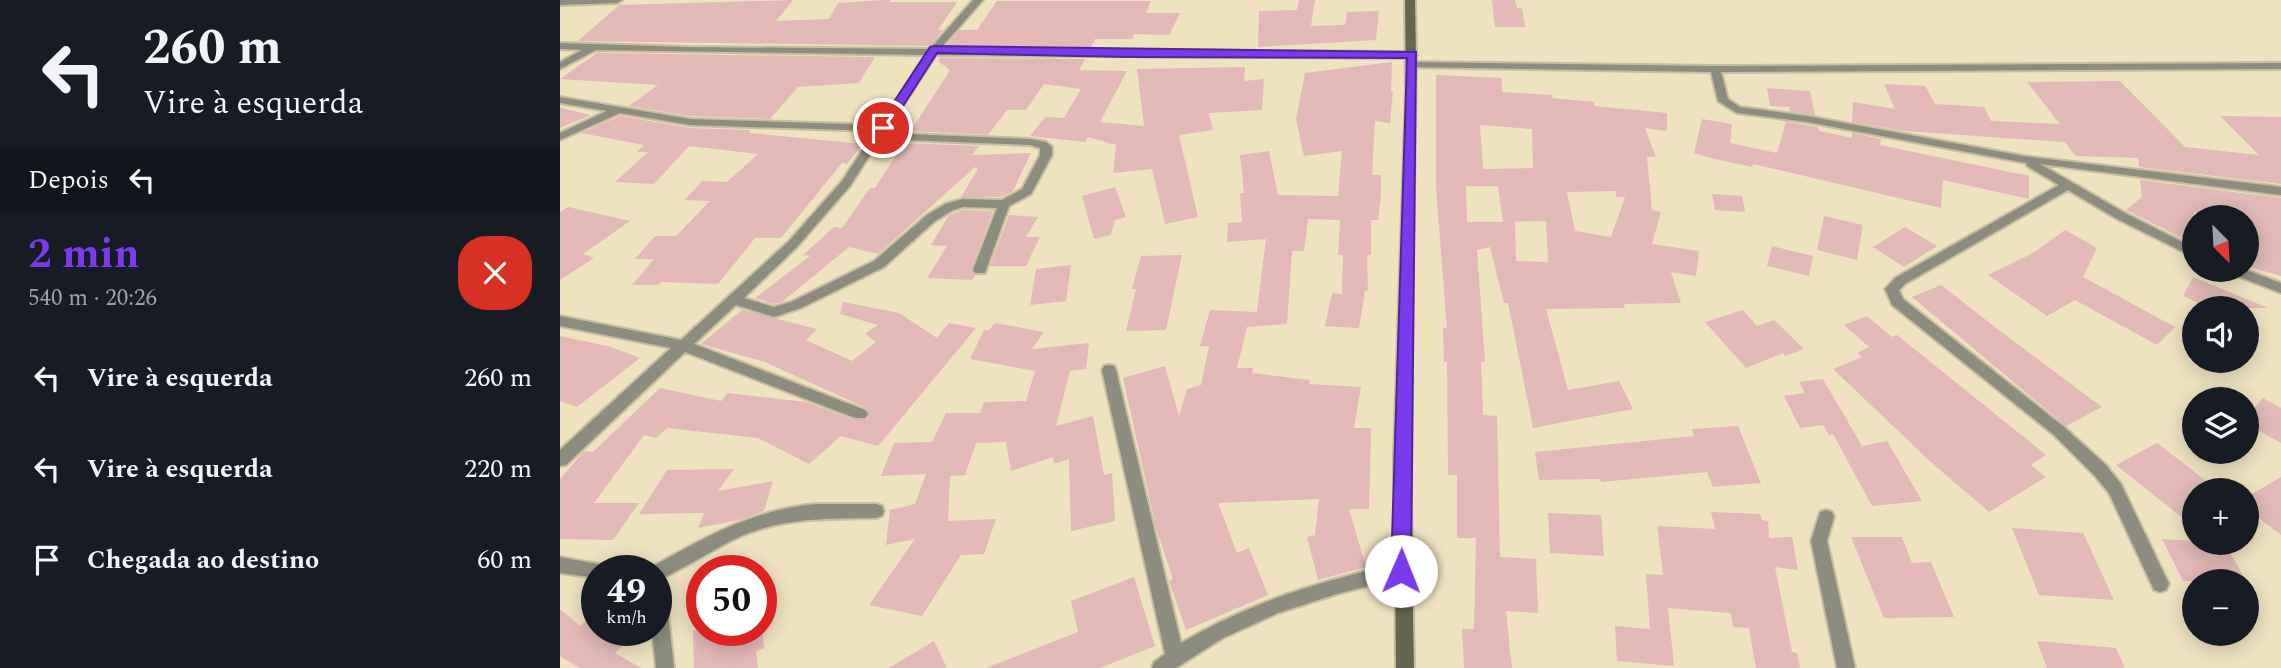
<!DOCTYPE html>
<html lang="pt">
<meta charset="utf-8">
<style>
:root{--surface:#171b24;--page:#242831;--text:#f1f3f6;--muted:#9ea1a6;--accent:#7c3aed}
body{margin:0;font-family:Spectral,serif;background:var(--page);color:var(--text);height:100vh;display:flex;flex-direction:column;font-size:26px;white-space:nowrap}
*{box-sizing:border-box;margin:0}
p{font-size:23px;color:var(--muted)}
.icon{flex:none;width:38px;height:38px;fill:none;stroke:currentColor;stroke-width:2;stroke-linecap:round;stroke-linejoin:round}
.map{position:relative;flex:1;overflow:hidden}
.details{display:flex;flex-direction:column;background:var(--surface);width:560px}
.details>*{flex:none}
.guide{background:#171b24;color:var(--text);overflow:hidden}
.needle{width:46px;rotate:156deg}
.fabs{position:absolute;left:1622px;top:205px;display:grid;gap:14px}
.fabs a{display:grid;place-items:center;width:77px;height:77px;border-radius:50%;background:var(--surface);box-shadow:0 4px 18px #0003;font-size:35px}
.speed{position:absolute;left:21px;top:555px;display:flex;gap:14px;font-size:35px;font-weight:700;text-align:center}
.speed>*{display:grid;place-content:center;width:91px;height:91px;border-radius:50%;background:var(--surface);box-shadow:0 4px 18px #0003;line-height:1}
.speed small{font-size:18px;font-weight:400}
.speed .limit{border:10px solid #d22;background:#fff;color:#111}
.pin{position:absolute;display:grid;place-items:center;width:60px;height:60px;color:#fff;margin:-30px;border:4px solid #fff;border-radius:50%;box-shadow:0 2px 7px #0007}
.me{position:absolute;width:77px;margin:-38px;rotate:1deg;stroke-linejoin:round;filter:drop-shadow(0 0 5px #0008)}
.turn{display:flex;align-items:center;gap:24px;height:147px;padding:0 28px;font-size:32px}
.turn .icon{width:91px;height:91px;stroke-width:2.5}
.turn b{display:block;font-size:49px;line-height:60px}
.then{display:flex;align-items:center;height:66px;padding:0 28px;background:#0003;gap:14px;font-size:26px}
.round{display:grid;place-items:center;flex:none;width:74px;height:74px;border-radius:28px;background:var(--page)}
.head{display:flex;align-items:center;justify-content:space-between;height:119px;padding:0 28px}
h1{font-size:42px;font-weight:700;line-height:52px;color:var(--accent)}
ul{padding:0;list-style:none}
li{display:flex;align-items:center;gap:21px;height:91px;padding:0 28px}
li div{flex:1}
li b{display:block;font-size:26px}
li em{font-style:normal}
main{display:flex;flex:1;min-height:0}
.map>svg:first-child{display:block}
.building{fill:#e2b9b7;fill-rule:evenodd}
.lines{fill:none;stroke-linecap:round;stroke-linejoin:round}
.street-casing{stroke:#c8bd9f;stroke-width:4}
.secondary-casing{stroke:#c8bd9f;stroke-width:4}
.street{fill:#8d8d7f;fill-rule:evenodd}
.secondary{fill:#656550;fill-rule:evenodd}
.route{fill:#7c3aed;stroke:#51269a;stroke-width:2}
</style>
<main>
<section class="details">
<div class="guide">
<div class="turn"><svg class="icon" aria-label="left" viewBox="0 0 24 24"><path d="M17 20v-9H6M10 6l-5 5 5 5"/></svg><div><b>260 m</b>Vire à esquerda</div></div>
<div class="then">Depois<svg class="icon" aria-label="left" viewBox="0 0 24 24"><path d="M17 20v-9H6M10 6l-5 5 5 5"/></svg></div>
</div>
<div class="head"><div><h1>2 min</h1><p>540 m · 20:26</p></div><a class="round" style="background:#d93025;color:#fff"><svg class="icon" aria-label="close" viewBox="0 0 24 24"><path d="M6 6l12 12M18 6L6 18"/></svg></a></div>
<ul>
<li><svg class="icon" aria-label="left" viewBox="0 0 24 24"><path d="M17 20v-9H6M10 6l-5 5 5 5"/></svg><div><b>Vire à esquerda</b></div><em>260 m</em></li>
<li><svg class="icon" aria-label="left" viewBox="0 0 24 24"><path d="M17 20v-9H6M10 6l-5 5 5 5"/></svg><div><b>Vire à esquerda</b></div><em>220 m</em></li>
<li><svg class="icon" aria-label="arrive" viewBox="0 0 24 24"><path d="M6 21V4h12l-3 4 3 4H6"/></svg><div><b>Chegada ao destino</b></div><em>60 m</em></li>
</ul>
</section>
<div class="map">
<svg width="1721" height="668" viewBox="0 0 1721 668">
<rect width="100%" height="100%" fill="#eee2bf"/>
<path class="building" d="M233,0L216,21L269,19L278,3L324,0H331L329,2H397L378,30H383L370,46L18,41L59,5Z
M739,0H755L751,26L785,25L787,12L819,11L816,40L698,47L699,11L737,10Z
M932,0H955L957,8H962L965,27H935Z
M437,1H591L586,13H620L609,35L574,34L572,39H535L531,47L386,46L400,30H417Z
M37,53L315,57L299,83L238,87L210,119L130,116L69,106L98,85L0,79Z
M380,58L525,59L519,70L567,71L540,122L584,126L577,69L685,67L684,81L704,79L702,110L649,113L653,130L619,135L638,217L605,224L592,169L553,173L556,145L528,137L525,142L470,136L485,117L504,118L521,89L484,84L466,110H447L428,135L351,131L390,70L378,61Z
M832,62L831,91H833L830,123L815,121L812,175H821V195L818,220H811V255H807L808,291H805L799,328L765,326L772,293L782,294L783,255H778L780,220L748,219L744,251H732L727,324L687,327L677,368H693L692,373L750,380L749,384L801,387L794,428H811L809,509H789L806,567L758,580L747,537L755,535L759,499L658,503L677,553L689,548L708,595L626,630L609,581L613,579L596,528L563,378L605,366L619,416L627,389L641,385L649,346H640L650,310L697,312L706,239L667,242L668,223L682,222L680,193H684L680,155L709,151L718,195L778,196L782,151L744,156L736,119L745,73Z
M876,75L942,78V92L993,95L992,98L1034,102V106L1107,113V131L1085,128L1096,157H1087L1092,210L1101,212L1092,244L1139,251L1136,276L1111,272L1121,303L1064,304L1065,308L986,309L1008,390L1059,381L1073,409L973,428L948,303H944L930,247L917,250L925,362H921L923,415L937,416L940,557L976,559L978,613L946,611L952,668H904L902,629H914L916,538H897V475H888L887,362H884L883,328H887L876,188ZM920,125L972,129L973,168L923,169ZM906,186H938L943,222L986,221L988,262L956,261L955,222H907ZM1056,191V197H1065L1051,237L1015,231L1007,192Z
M1560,81L1625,147L1699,155L1660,116L1721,117V184L1579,167L1578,158L1516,156L1505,142L1344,131L1292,122L1293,102L1335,109L1324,84L1365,86L1375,104L1424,107L1431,121L1500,124L1467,82Z
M1207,88L1250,91L1255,115L1229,111L1230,107L1210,106Z
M0,108L31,115L0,128Z
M60,116L130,128L190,130V133L303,144L287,164L282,163L221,238H195L158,284L101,282L98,285H72L94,259H75L95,236H116L150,201L125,200L142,181L167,182L198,154L129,146L94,184L55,182L88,152H77L84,145L21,133Z
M1142,119L1172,124L1170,143L1217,153L1226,122L1258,127L1259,131L1292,138V133L1321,139L1320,145L1469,176V199L1383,180L1381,208L1193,164L1192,167L1155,159L1134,153Z
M344,143L419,146L412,155L471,153L453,191L441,197H401L418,169L415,167L318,254L289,247L222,302L214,304L195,298L250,256L243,255L274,227L282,228L310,188H315Z
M1580,180L1721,198V276L1687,266V217H1653L1634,212V244L1566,210L1582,197Z
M555,187L566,217L555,220L551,235L534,239L522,196Z
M1152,194L1182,196L1185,212L1155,210Z
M8,207L70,221L23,254L34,258L0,280V212Z
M403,210L433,211L411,269L415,276L412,280L367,278L387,246L371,245L389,215Z
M449,215L478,217L466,237H480L466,266H430Z
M1264,216L1303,225L1297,260L1257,250Z
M1345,227L1377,246L1344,267L1313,247Z
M1505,230L1537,248L1523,277L1615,327L1597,345L1515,300L1487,316L1428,275L1473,253Z
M1212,246L1253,256L1249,276L1207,266Z
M622,255L606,330L566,331L576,289H572L581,256Z
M511,265L506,301L470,305L476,269Z
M1633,277L1708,308H1650L1623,296Z
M1381,285L1435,327L1542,407L1506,426L1352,297Z
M283,302L339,313L377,338L389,323L416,328L318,446L281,436L249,464L198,438L107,428L96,438L84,435L34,503H79L53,540L0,539V479L24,451L33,452L100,388L161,401L168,393L246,402L294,420H307L311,414L306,408L205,362L141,344L182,310L257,329L246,340L292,361L316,342L305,334L318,325L280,314Z
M1183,310L1197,326L1214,320L1244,349L1225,356L1223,353L1186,368L1145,322Z
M1307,316L1332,337L1337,335L1486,455L1471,465L1486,477L1429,512L1373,464L1273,369L1302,357L1297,353L1309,347L1284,325Z
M435,323L484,332L472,349L529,343L526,369L510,371L496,426L533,416L544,475L552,473L555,521L511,531L509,459L494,464L493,457L451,471L446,442L416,443L405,475L390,476L388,521L436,519L424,554L401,555L362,616L309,605L355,539L326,545L330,510L355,504L366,474L321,476L334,443L372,442L386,413H420L424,402L466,401L475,371L410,359L424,330H429Z
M0,336L51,347L80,358L17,407L0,401Z
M1263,379L1302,446L1327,441L1362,501L1312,506L1273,434L1269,435L1263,425L1240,428L1224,396L1245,393L1239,382Z
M1703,398L1721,408V443L1687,424V416Z
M1178,426L1201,483L1153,487L1147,472L1041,482L1040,479L979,480L975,452L1134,436L1132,429Z
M1597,443L1658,490H1634V508L1620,516L1556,465Z
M174,469L158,491L213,481L204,511L179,520L138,528L144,513L79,514L107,470Z
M1721,477V535L1687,509V497Z
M1151,512L1200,514L1202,520L1208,521L1209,538L1232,537L1238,570L1215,567L1232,652L1237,653L1240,668H1196L1189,628L1173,627L1171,613L1108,608L1114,666L1057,661L1055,626L1090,629L1086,574L1103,575L1097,526L1155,529Z
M988,513L1041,515L1044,556L990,553Z
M1452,528L1523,533L1554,600L1479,595Z
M1291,537H1342L1352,563L1371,562L1394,617L1324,618Z
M1602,539L1665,543L1686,581H1623Z
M574,577L595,646L540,668H426L518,632L511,601Z
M0,609L20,626L37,611V630H79L55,653L81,668H20L0,656Z
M133,630H202L204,648L196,651L198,668H134Z
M374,641L387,668H329Z
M1477,641L1556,648L1565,668H1487Z"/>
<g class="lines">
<g class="street-casing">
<path id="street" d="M0,0H62L57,3L0,5Z
M413,0H423L380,49L852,52L857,55L852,58L376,55L325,133L470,139L486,142L492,147V155L471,194L449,206L425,273H415L413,270L437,208L403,207L393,210L375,221L324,267L241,308L214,317L176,305L134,344L305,410L308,414L305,418H295L125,352L6,465L0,466V450L111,348L0,326V316L121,340L229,241L282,181L315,131L130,125L60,113L0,140V133L47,111L0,103V97L130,119L319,125L366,55L36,50L0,69V62L22,50L0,49V43L127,47L370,49ZM320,139L470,145L480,148V155L462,189L442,200L403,199L385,204L367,215L314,261L231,302L214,307L184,298L237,247L290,186Z
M853,62L1155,66L1721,63V69L1161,72L1168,99L1180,107L1247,116L1464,156L1721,187V195L1480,164L1565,213L1634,248V257L1557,219L1508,190L1345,284L1339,290L1343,299L1504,427L1546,465L1561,484L1609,584L1606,590L1600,592L1594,590L1549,493L1534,475L1494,435L1332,305L1325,289L1335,278L1499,185L1467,166L1466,163L1247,122L1177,113L1158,101L1151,72L849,67L848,65Z
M1667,270H1686L1721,283V293L1669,273Z
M549,365L554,366L556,370L621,643C690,602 763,580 841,563L847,566L850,571L847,576L777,594L718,613L663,638L616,668H592L594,662L605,654L542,370L544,366Z
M258,504H316L322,506L324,511L322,516L316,518C268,519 224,517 179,537C151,550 126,568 98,580L102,581L105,587L114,668H96L92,630H96V570H88L90,568C143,538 196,508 258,504Z
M1266,510L1272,512L1274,517L1267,541L1295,668H1277L1251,541L1260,512Z
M0,557L43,565L46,570H37V578L0,573Z"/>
</g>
<g class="secondary-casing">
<path id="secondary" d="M845,0H855L856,60L850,454L854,668H836L834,454L846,90Z"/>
</g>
<use href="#street" class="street"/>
<use href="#secondary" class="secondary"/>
</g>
<path class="route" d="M374,46L856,52L851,571L848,577L841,580L834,577L831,571L847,58L569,57L377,53L327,131H318L317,128L370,47Z"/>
</svg>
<div class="fabs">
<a><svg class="needle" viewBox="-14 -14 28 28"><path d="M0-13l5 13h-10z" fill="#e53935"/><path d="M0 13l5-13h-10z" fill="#9ea1a6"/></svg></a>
<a><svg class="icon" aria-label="sound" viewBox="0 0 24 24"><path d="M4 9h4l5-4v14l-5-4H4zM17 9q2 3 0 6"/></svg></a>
<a><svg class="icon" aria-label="layers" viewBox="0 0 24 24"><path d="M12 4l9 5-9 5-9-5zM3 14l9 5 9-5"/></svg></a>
<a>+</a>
<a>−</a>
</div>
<div class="speed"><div>49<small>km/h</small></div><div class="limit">50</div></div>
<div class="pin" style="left:323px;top:128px;background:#d93025"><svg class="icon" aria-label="arrive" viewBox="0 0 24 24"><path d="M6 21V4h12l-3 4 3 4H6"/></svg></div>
<svg class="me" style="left:841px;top:571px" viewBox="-20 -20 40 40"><circle r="19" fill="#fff"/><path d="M0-13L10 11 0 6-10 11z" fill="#7c3aed"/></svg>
</div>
</main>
